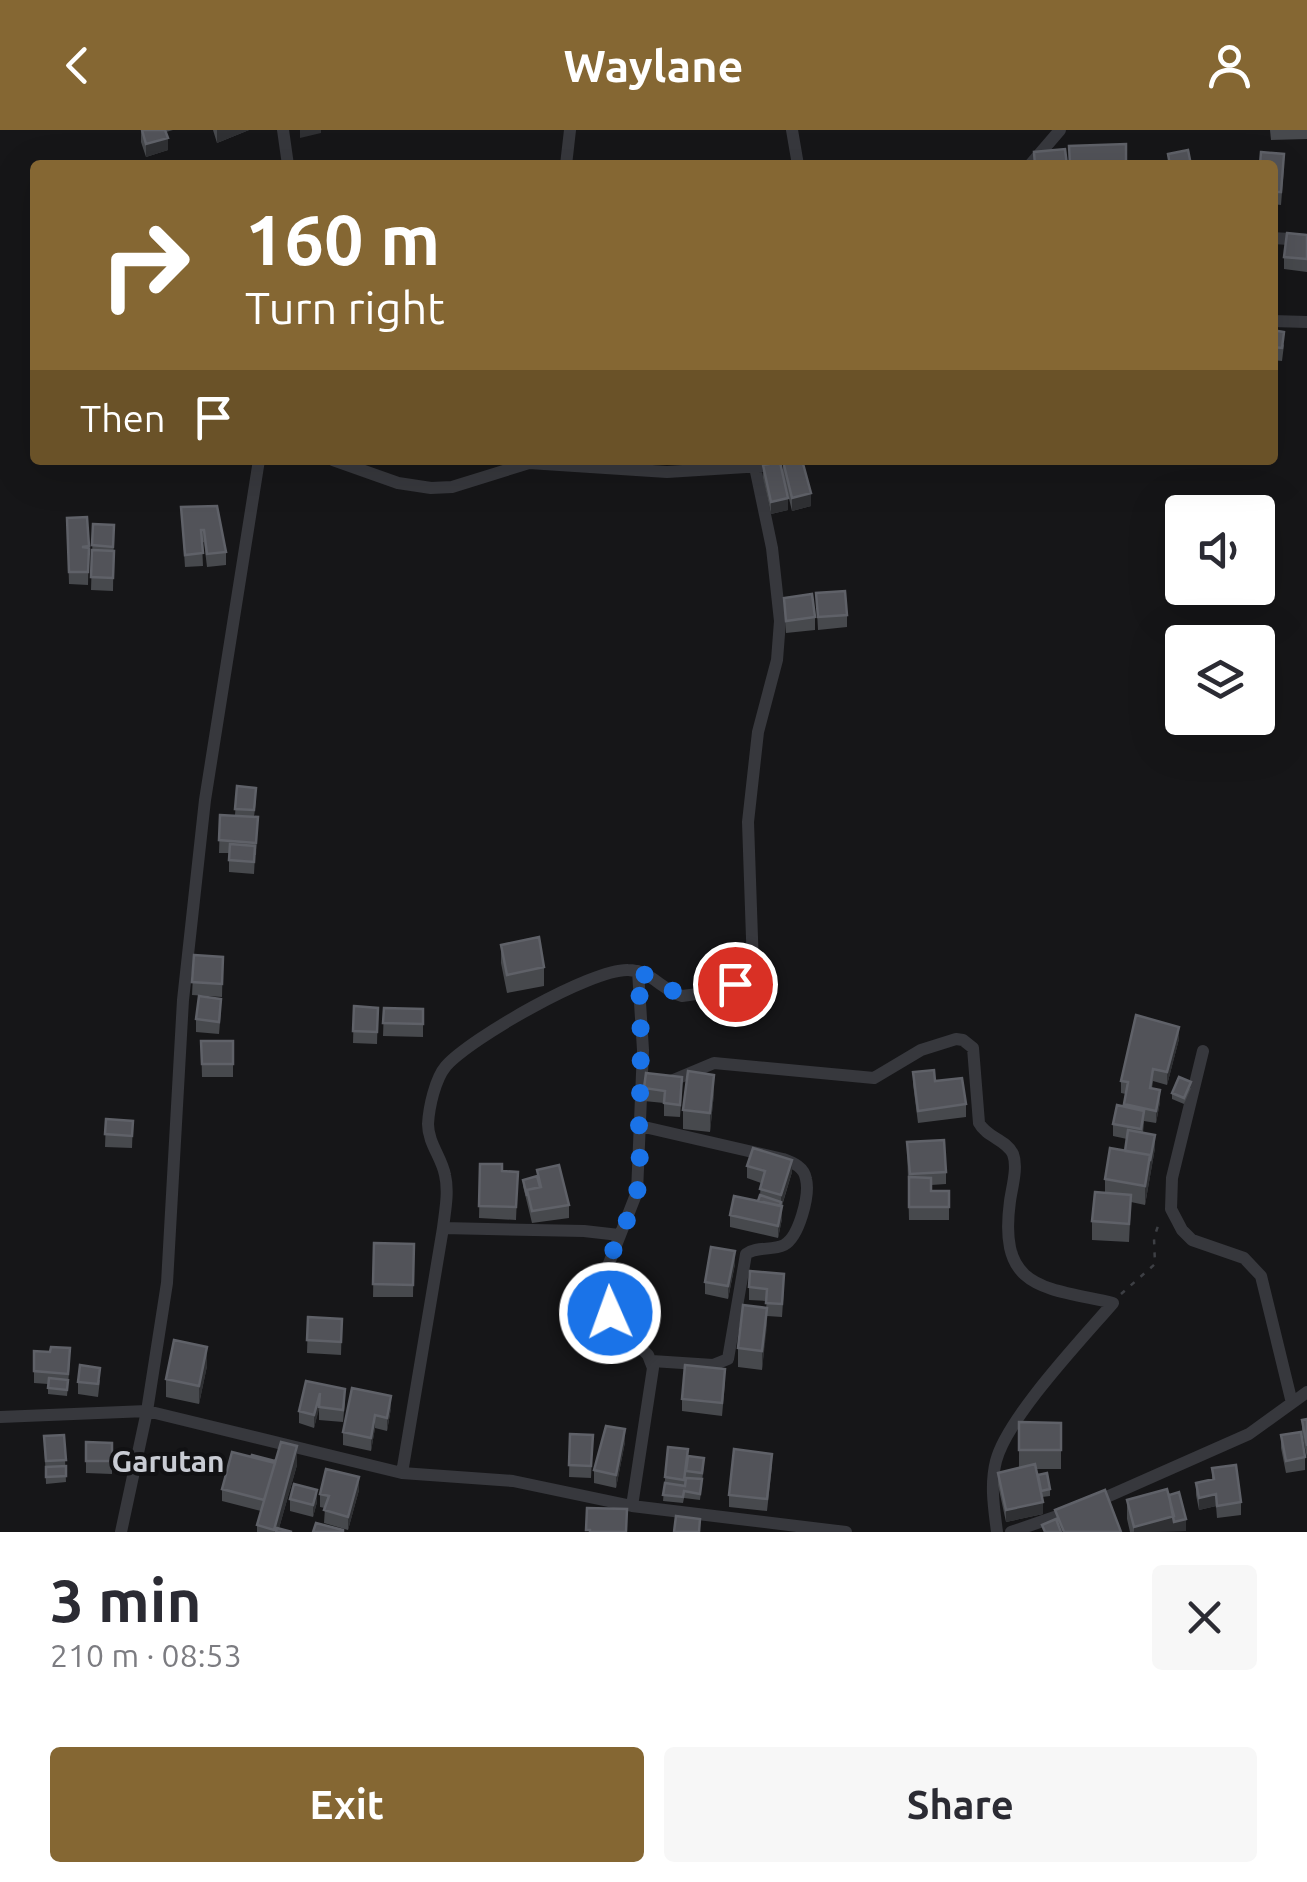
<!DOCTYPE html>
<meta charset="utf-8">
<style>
:root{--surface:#fff;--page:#f7f7f7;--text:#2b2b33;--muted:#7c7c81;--accent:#856733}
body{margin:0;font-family:Ubuntu,sans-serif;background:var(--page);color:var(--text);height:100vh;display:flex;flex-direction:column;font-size:38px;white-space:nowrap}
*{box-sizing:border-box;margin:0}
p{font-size:32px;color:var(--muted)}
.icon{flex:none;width:55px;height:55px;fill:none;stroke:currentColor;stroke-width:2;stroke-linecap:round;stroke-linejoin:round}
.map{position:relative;height:1402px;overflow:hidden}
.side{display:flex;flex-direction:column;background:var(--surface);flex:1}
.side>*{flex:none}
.hud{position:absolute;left:30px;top:30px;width:1248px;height:305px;border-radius:10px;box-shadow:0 10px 40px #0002;background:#856733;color:#fff;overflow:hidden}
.buttons{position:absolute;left:1165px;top:365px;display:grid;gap:20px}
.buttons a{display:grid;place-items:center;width:110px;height:110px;border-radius:10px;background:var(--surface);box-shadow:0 10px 40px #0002;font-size:50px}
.pin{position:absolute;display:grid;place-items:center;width:85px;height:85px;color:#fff;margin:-42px;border:5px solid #fff;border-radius:50%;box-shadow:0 2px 10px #0007}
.me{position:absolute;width:110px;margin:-55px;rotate:358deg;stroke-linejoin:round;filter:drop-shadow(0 0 8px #0008)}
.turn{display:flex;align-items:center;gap:35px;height:210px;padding:0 50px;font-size:45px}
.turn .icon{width:130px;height:130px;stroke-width:2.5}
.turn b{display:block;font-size:70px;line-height:85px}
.then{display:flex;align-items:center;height:95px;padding:0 50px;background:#0003;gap:20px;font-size:38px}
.round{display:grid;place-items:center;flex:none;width:105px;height:105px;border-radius:10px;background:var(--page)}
.overview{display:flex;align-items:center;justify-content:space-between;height:170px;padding:0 50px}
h1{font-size:60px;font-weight:600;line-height:75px}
.cta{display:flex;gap:20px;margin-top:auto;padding:20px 50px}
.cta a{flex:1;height:115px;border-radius:10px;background:var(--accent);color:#fff;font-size:40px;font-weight:600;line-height:115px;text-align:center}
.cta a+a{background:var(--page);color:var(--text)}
header{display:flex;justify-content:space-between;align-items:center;height:130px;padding:0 50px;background:var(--accent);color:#fff;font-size:45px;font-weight:600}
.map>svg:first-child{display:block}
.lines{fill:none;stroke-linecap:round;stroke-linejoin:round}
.path{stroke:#3d3f44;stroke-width:2.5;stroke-dasharray:5 8;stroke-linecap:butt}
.minor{stroke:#37383d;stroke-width:12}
.wall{fill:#47494d}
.shaded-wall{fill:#2f3033}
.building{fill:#525359;stroke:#5f6168;stroke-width:2.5}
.route{stroke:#1a73e8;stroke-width:18;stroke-dasharray:0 32.4}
.labels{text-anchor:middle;stroke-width:8;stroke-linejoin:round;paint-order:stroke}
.quarter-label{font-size:30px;font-weight:bold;fill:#c9ccd4;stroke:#111113}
</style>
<header><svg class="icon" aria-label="back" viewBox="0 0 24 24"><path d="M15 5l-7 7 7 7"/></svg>Waylane<svg class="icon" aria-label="person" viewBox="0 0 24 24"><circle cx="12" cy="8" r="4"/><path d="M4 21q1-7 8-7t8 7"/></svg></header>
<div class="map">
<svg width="1307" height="1402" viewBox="0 0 1307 1402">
<rect width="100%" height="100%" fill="#161618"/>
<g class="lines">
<path class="path" d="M1121,1164L1155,1134L1154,1108L1160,1090"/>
<path class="minor" d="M283,0L288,35
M792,0L798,35
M566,35L570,0
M1030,35L1060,0
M1272,108L1307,110
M1272,191L1307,192
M333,330L398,353L431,358L452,357L529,333L667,342L762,336
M1203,921L1172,1048L1171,1079L1182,1100L1192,1110L1244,1128L1261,1146L1292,1273
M642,954L671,951L714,933L874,948L921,920L956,909L963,910L973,918L979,993C987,1008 1006,1009 1013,1024C1018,1037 1012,1057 1010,1071C998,1160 1043,1157 1113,1173C1082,1209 1007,1288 996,1331C990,1355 994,1378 997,1402
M640,996L783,1029C794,1033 804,1037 806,1049C810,1065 799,1107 784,1115C772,1121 757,1116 746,1124L728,1229L713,1235L652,1231
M443,1098C445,1081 449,1062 445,1045C442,1028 428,1013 428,994C429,977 435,949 446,936C471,908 591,839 628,840C650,840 662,860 682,866C707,863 739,859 753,837L748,692L758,602L777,530L780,491L772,418L755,337
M0,1287L147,1281L167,1153L183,870L205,670L259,330
M402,1343L443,1098L584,1101L619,1105
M1093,1373L1249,1304L1307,1262
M632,1376L653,1238L648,1225L619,1196L604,1168V1146L637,1062L643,920L638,841
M121,1402L147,1281L402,1343L513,1351L632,1376L846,1402
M1011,1402L1069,1382"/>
</g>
<path class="wall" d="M141,0H173L166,2L168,20L146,27L141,12Z
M213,0H249L217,13Z
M1270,0H1307V9L1271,10Z
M1272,35L1284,37L1281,75L1272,74Z
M1307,105V142L1284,139V127Z
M1272,200L1284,215L1282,231L1272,230Z
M783,331L811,376L792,381L783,344Z
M763,335L788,380L771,384L763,348Z
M181,377L226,422V435L207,437L204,412L202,413L203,436L185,437Z
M67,388L89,416L88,455L69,454Z
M93,394L114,395L113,461L91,460Z
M816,463L847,485V497L818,500Z
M784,468L815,487V500L786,503Z
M237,656L256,670L254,687H258L256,725H255L254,744L229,742V723H219L220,685H235Z
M501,815L544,837V856L507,863L501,833Z
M194,825L223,827L222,867L192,865Z
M354,876L378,878L377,914L353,913Z
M384,878L423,879V907L383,906Z
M221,881L219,904L196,902V889Z
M1179,909L1167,955L1153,951L1152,958L1160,972L1156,993L1144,991L1143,1003L1155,1018L1145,1075L1131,1072L1129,1112L1092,1110V1091L1105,1063V1049L1125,1021L1127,1009L1113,1006V994L1124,977L1126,964L1121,963V951Z
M201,911H233V947H202Z
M913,942L935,951L966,974V987L918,993L913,954Z
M644,958L682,960L680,987L664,986V973L644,971Z
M1191,958L1184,974L1172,969V963Z
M714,963L710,1002L683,999V980Z
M106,989L133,991L132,1018L105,1017Z
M907,1012L946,1042V1054L931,1055V1061H949V1090H909Z
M480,1034L502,1041L518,1042L516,1090L479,1088Z
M747,1036L792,1042L782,1076V1089L778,1108L730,1097V1085L758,1071L760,1065L761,1053L747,1048Z
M537,1040L569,1075V1088L532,1093L523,1056V1050L537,1046Z
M374,1113L414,1114L413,1167H373Z
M735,1134L728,1169L705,1164V1152Z
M749,1157H784L782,1187L767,1186L762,1240L738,1237V1218L766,1178L767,1171L749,1170Z
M308,1187L342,1189L341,1225L307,1223Z
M34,1221L70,1231L67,1266L48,1264V1254L34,1253Z
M207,1236L199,1274L166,1267V1249Z
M100,1250L98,1267L78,1264V1252Z
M725,1252L722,1286L682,1281V1269Z
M345,1271L343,1292L319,1290V1277L314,1298L299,1293V1281Z
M391,1278L387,1301L375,1298L371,1321L343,1315V1302Z
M1307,1289V1328L1302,1303V1290Z
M1019,1292L1061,1293V1339H1036L1038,1345L1050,1359V1366L1042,1367L1043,1384L1006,1392L998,1355V1343L1019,1338Z
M570,1304L593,1305L591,1348L569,1347Z
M64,1305L66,1352L46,1354L44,1306Z
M1281,1305L1305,1327V1340L1286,1343L1281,1318Z
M86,1312L112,1313V1344L86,1343Z
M625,1312L616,1358L594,1353V1340Z
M668,1317L704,1334L700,1370L684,1368L683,1373L663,1371Z
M251,1327L297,1335L279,1398L292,1402H257V1395L261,1381L222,1371V1359Z
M772,1336L767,1381L729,1377V1365Z
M1212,1338L1241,1372V1385L1217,1388L1216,1376L1199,1380L1196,1365V1353L1212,1349Z
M359,1360L348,1400L324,1393L325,1378L320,1377V1364Z
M1169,1365L1186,1401L1130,1402L1127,1389V1370Z
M290,1369L317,1372L313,1387L290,1381Z"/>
<path class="shaded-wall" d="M217,0H249L217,13Z
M300,0H321V3L300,8Z
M168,8V20L146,27V14Z
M811,363V376L792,381V368Z
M788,368V380L771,384V372Z
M1179,897V909L1167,955V942Z
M714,945V963L710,1002V983Z
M1160,960V972L1156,993V981Z
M1155,1005V1018L1145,1075V1056Z
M792,1030V1042L781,1078V1065Z
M782,1076V1089L778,1108V1096Z
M735,1121V1134L728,1169V1156Z
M767,1178V1196L762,1240V1221Z
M207,1217V1236L199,1274V1256Z
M320,1263V1276L314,1298V1285Z
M391,1266V1278L387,1301V1288Z
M375,1285V1298L371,1321V1308Z
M625,1299V1312L616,1358V1345Z
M297,1316V1335L278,1402H274Z
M359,1347V1360L348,1400V1387Z
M317,1360V1372L313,1387V1375Z
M1216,1364V1376L1199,1380V1368Z
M1043,1372V1384L1006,1392V1380Z
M1174,1386L1186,1389V1401L1134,1402V1397Z"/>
<path class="building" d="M142,0H165L168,8L146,14Z
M1126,14V35H1070L1069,16Z
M1065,19L1067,35H1035L1034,22Z
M1188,20L1191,35H1170L1168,24Z
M1261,22L1284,24L1281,62H1272V35H1260Z
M1287,103L1307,105V129L1284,127Z
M1272,200L1284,202L1282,218L1272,217Z
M788,330H802L811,363L792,368L783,331Z
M780,332L788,368L771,372L763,335Z
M217,376L226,422L207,424L204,400H201L203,423L185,425L181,377Z
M87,387L89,416L82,417L89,418L88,442H69L67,388Z
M93,394L114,395L113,417L92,415Z
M92,420L114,421L113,448L91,447Z
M845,461L847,485L818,487L816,463Z
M812,464L815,487L786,491L784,468Z
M237,656L256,658L254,680L235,679Z
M220,685L258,687L256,713L219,710Z
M230,714L255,716L254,732L229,730Z
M539,807L544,837L507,845L501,815Z
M194,825L223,827L222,854L192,852Z
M199,866L221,869L219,892L196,889Z
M354,876L378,878L377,902L353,901Z
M384,878L423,879V894L383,893Z
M1136,885L1179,897L1167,942L1153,939L1150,958L1160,960L1156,981L1124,974L1128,952L1121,951Z
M201,911H233V934H202Z
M934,940L935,951L962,948L966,974L918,981L913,942Z
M688,941L714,945L710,983L683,980Z
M646,943L682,947L680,975L664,973L665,961L644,958Z
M1179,947L1191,952L1184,968L1172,963Z
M1117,975L1144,981L1141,999L1113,994Z
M106,989L133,991L132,1006L105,1004Z
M1128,1000L1155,1005L1150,1031V1025L1125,1021Z
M944,1010L946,1042L910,1044L907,1012Z
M753,1018L792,1030L781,1065L760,1059L765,1041L747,1036Z
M1110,1018L1150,1025L1145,1056L1105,1049Z
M480,1034H502V1041L518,1042L516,1077L479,1076Z
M559,1035L569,1075L532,1081L527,1060L541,1057L537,1040Z
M537,1046L540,1057L527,1060V1066L523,1050Z
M909,1047L931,1048V1061H949V1077H909Z
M1095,1062L1131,1065L1129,1094L1092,1091Z
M760,1065L781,1072L780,1076L758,1071Z
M734,1066L782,1076L778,1096L730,1085Z
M374,1113L414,1114L413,1155L373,1154Z
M711,1117L735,1121L728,1156L705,1152Z
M750,1141L784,1144L782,1174L766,1173L767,1159L749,1157Z
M743,1175L767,1178L762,1221L738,1218Z
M308,1187L342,1189L341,1212L307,1210Z
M174,1210L207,1217L199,1256L166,1249Z
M51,1217L70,1218L68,1244L34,1241V1221L50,1222Z
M80,1235L100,1238L98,1254L78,1252Z
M685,1235L725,1239L722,1273L682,1269Z
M49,1248L68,1250L67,1260L48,1258Z
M306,1251L345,1259L343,1280L319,1277L320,1263L314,1285L299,1281Z
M352,1258L391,1266L387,1288L375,1285L371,1308L343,1302Z
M1307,1289V1316L1302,1290Z
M1019,1292L1061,1293V1320H1019Z
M606,1296L625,1299L616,1345L594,1340Z
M1301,1302L1305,1327L1286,1331L1281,1305Z
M570,1304L593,1305L591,1336L569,1335Z
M64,1305L66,1330L46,1331L44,1306Z
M86,1312L112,1313V1331H86Z
M281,1312L297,1316L274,1400L257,1395Z
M668,1317L688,1319L684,1350L665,1347Z
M734,1319L772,1324L767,1369L729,1365Z
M232,1322L275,1333L264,1370L222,1359Z
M252,1325L275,1331V1333L251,1327Z
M688,1326L704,1328L702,1343L686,1341Z
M1035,1334L1043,1372L1006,1380L998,1343Z
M1236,1335L1241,1372L1217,1376L1216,1364L1199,1368L1196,1353L1214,1349L1212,1338Z
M66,1336V1346L46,1347V1337Z
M326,1339L359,1347L348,1387L324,1380L329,1366L320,1364Z
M1047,1343L1050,1359L1041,1361L1038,1345Z
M686,1348L702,1349L700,1364L684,1361L683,1367L663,1365L665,1353L685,1356Z
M294,1354L317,1360L313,1375L290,1369Z
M1167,1359L1174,1386L1134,1397L1127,1370Z
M1105,1360L1121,1402H1064L1055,1380Z
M1179,1362L1186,1389L1174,1392L1169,1365Z
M587,1378L627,1379L626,1402H590V1400H586Z
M676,1386L700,1389L699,1402H674Z
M1056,1389L1061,1402H1045L1042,1395Z
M316,1393L343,1400V1402H313Z
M277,1398L292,1402H276Z"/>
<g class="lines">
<path class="route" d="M610,1183C592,1140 625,1106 636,1066C642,1044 639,1019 639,996C641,944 642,893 638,841L682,866L735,854"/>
</g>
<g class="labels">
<g class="quarter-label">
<text x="168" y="1342">Garutan</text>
</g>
</g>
</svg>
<div class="buttons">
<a><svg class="icon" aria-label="sound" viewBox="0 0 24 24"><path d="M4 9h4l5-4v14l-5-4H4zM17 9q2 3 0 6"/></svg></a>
<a><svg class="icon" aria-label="layers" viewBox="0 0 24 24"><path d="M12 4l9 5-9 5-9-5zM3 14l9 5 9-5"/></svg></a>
</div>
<div class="pin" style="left:735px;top:854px;background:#d93025"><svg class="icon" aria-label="arrive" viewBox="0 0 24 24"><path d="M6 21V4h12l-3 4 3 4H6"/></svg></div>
<svg class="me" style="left:610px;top:1183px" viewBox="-20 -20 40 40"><circle r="17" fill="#1a73e8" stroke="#fff" stroke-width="3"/><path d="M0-11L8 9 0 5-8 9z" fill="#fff"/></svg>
<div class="hud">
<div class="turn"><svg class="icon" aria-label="right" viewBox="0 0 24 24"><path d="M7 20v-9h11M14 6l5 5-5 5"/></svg><div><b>160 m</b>Turn right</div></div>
<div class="then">Then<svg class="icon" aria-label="arrive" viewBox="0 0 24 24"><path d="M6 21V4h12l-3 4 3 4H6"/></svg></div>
</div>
</div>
<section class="side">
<div class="overview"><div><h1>3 min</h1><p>210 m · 08:53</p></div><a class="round"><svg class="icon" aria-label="close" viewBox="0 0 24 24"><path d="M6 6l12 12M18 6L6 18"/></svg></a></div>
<div class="cta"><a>Exit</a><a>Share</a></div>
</section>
